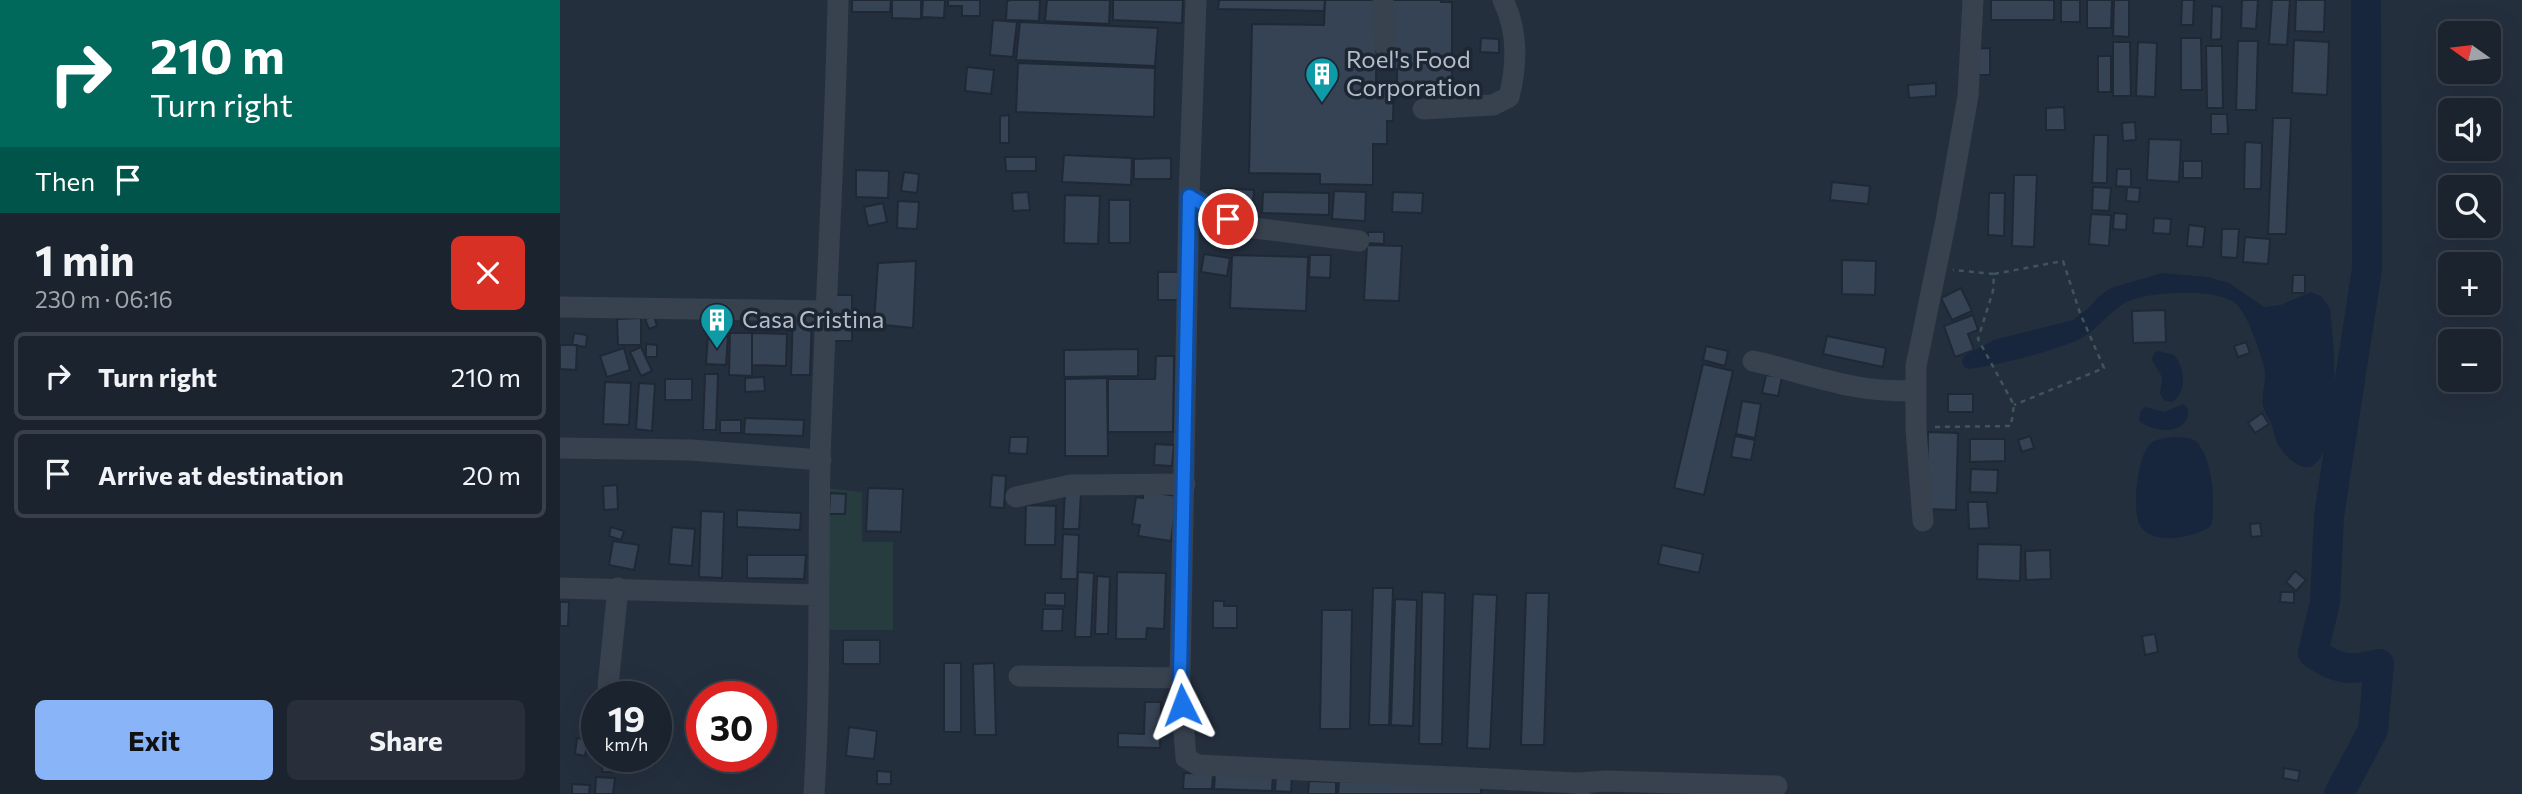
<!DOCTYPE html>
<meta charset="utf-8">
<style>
:root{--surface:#1b232e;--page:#282f3a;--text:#f1f3f6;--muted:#a0a4aa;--line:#39404a;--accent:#8ab4f8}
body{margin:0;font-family:Commissioner,sans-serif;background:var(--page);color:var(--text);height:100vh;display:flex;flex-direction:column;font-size:26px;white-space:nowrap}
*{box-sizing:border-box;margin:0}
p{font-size:23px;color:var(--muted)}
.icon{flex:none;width:38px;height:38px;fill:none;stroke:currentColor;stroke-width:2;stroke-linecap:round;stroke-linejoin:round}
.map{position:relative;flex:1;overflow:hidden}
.details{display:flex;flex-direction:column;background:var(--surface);width:560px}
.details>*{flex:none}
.banner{background:#00695c;color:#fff;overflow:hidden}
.needle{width:46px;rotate:284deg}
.tools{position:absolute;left:1878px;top:21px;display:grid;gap:14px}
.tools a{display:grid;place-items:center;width:63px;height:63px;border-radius:10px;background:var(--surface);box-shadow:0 7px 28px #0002,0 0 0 2px var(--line);font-size:35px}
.speed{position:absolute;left:21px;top:681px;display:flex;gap:14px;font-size:35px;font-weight:700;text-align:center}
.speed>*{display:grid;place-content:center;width:91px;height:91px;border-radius:50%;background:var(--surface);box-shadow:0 7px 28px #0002,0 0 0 2px var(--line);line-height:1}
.speed small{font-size:18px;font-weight:400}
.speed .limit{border:10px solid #d22;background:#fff;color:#111}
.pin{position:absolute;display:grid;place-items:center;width:60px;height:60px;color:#fff;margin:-30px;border:4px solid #fff;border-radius:50%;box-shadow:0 2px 7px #0007}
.me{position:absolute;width:77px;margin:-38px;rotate:357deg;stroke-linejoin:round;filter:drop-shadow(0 0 5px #0008)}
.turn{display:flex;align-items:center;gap:24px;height:147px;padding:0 35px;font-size:32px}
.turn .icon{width:91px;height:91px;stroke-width:2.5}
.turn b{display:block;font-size:49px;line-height:60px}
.then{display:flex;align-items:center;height:66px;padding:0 35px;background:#0003;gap:14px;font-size:26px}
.round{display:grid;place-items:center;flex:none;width:74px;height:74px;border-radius:10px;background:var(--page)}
.headline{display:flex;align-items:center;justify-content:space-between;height:119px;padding:0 35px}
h1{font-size:42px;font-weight:700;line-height:52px}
.action{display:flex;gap:14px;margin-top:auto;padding:14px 35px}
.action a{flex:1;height:80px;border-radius:10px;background:var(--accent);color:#111;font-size:28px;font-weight:700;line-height:80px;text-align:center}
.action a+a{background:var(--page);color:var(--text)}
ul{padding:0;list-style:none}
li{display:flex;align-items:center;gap:21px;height:88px;margin:0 14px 10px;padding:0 21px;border:4px solid var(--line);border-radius:10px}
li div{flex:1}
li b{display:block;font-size:26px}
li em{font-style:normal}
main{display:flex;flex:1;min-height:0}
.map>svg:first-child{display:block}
.green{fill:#263c3f}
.water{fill:#17263c}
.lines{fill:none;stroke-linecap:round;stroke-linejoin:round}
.river{stroke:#17263c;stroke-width:30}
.building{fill:#364354;stroke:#1f2835;stroke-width:2}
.path{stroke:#3f5557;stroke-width:2.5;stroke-dasharray:5 5;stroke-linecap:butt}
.minor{stroke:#38414e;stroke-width:21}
.route-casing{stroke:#114b97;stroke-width:18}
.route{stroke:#1a73e8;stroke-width:12}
.labels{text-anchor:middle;stroke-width:7;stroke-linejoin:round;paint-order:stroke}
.poi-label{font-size:24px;fill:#b4bcc9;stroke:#1d2633;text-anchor:start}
</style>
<main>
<section class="details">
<div class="banner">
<div class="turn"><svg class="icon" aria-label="right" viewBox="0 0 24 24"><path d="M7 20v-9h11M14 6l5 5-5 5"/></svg><div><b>210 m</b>Turn right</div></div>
<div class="then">Then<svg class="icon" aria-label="arrive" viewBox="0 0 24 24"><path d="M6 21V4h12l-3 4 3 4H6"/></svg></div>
</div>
<div class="headline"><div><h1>1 min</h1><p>230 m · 06:16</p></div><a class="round" style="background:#d93025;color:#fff"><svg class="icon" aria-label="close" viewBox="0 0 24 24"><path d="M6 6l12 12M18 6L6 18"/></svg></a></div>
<ul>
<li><svg class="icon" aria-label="right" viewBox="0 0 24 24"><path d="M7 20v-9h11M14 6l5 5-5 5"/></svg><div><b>Turn right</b></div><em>210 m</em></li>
<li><svg class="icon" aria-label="arrive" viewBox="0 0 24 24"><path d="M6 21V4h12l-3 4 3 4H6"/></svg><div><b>Arrive at destination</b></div><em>20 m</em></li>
</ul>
<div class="action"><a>Exit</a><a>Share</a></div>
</section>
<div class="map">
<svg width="1962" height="794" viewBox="0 0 1962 794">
<rect width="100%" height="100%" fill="#242f3e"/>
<path class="green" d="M266,488L302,492V542H333V630H261Z"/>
<path class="water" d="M1602,273L1648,277L1669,283L1704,307L1721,305L1751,292L1762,297L1770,309C1774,345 1782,432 1758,461C1745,478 1724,456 1717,443C1714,437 1714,430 1711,423C1709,418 1705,414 1704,409C1699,395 1708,381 1704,367C1700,351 1688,315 1676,304C1659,287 1582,291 1563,304C1545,316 1534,334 1513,342C1479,355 1445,363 1410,369L1404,367L1402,361L1404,356L1434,340L1513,320L1530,307L1538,297L1551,288Z
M1599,351L1614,355C1625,367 1628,392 1612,402L1605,401L1600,394L1602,377L1592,360L1594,353Z
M1623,404L1628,409C1631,436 1592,434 1579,420L1580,412L1585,407L1604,412Z
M1615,437C1620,438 1628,437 1632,439C1653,450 1656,506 1651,526C1637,537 1594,546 1581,527C1571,513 1577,456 1590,444C1597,438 1606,438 1615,437Z"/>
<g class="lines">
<path class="river" d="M1779,794L1813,730L1819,664C1789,671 1778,670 1753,653L1765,602L1769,516L1807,269L1806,0"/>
</g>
<path class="building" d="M292,0H331L330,12H292Z
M332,0H361V19L332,18Z
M363,0H385L384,18L362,17Z
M388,0H420V16H402V6H388Z
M451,0H480L479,21L446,20L447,1Z
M487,0H550L549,24L485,21Z
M553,0H623L622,23L553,20Z
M659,0H765L764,11L658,9Z
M765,0H817L816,86H834L833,121H827V144H813V185L760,184V174L689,173L692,24L764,25Z
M832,0H881V2H892V88H837V69H831Z
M1431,0H1494V20H1431Z
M1501,0H1520V22H1501Z
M1527,0H1552L1551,28H1527Z
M1554,0H1569V37L1553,36Z
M1622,0H1634L1633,25H1621Z
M1682,0H1698L1696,29L1681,28Z
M1712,0H1730L1727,45L1709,44Z
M1736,0H1765L1764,32L1735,31Z
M1652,6L1662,7L1661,39L1651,40Z
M433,20L457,22L453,57L430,55Z
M460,22L598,28L595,66L456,60Z
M921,38L939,39V53L920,52Z
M1621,38H1641L1642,90H1621Z
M1734,40L1769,42L1767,95L1732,93Z
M1678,41H1698L1696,110H1676Z
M1553,42H1570L1571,96H1553Z
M1578,42L1597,43L1595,97L1576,96Z
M1646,46H1662L1663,108H1647Z
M1430,48V75H1413V49Z
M1538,56H1551V92H1538Z
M458,63L595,68L594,117L456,112Z
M407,67L434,70L431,94L405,91Z
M1376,83V96L1349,98L1348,85Z
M1504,107L1505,130H1486V108Z
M1651,114H1667L1668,134H1651Z
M449,115V143H440V116Z
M1713,118H1731L1726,234H1708Z
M1575,122L1576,140L1563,141L1562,123Z
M1534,135H1548L1547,183H1532Z
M1589,139L1621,140L1619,182L1587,180Z
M1685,142L1702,143L1701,189H1684Z
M504,155L572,158L571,185L502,182Z
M445,157H476V171H446Z
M611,158V179H574V159Z
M1623,161H1642V178H1623Z
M1557,169H1571V187L1556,186Z
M296,170L329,171L328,198L296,197Z
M344,172L359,174L357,193L341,191Z
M1454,175H1477L1474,247L1452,246Z
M1272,182L1310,186L1308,204L1270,200Z
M1533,187L1551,188L1549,211L1532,210Z
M1567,187L1580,188L1579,202L1566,201Z
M662,188L694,190L693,204L661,202Z
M774,191L806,192L805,221L772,219Z
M468,192L470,210L453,211L452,193Z
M703,192L769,193V215L702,213Z
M833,192L863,193L862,213L832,212Z
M1429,193H1445L1444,236L1428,235Z
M505,195L540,196L538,244L504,243Z
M549,200H570V243H549Z
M338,201L359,202L357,229L337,228Z
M323,203L327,222L308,226L304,207Z
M1554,213L1567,214L1566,230L1553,229Z
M1531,214L1551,215L1549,246L1529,244Z
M1594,218L1611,219L1610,234L1593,233Z
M1629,225L1645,227L1643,247L1627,246Z
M1662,229H1679L1677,258L1661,257Z
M808,232H824V244L808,243Z
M1685,237L1710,239L1708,264L1683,262Z
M807,245L842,246L839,301L804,300Z
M644,254L670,258L667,276L641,272Z
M672,255L748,257L746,311L670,308Z
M750,255H771L770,278L749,277Z
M1282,260L1316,261L1315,295L1282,294Z
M356,261L353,328L314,324L318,263Z
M598,272H618V300H598Z
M1733,275H1745V293H1732Z
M1401,288L1412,311L1392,320L1381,298Z
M274,295H292V341H274Z
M1605,310L1606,342L1573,343L1572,311Z
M233,314H252L250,375H231Z
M1413,315L1418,330L1408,334L1414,350L1395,357L1384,326Z
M94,316L97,326L89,329L85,319Z
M81,318V345H58L57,319Z
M14,333L27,335L26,347L12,345Z
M170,333H192V376L169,375Z
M192,333L227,334L226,366L192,365Z
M148,334L168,335L166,365L146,364Z
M1267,336L1326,348L1323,367L1263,354Z
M1686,342L1690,353L1678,357L1674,346Z
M86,344L97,345V357H86Z
M0,345H17L16,370L0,369Z
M1146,346L1168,351L1165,366L1143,360Z
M81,347L92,371L81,376L70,352Z
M64,348L70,370L47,377L40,356Z
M578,349V376L504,377V350Z
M596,356H614L613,432H548V379H595Z
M1143,364L1173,371L1144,495L1114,488Z
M145,374H158L156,430H143Z
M1206,375L1222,377L1218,396L1202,393Z
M204,377L205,391L185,392V378Z
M547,378L548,456H505V379Z
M105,379H132V400H105Z
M45,382L71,383L69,425L43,424Z
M79,383L95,384L92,431L76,429Z
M1388,394H1413V412H1388Z
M1182,401L1201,404L1195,438L1176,434Z
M1702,413L1709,424L1695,433L1688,423Z
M185,418L244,420L243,436L184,434Z
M160,420H181V433H160Z
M1368,432L1398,433L1396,510L1367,509Z
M1175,436L1195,440L1191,460L1171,457Z
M1470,436L1474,448L1462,452L1458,440Z
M450,437H468L467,454L449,453Z
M1410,439H1445V461L1410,462Z
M595,444L614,445L612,466L594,465Z
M1411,469L1438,470L1437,493L1410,492Z
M432,475L446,476L444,508L430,507Z
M57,485L58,509L44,510L43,486Z
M308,488L343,489L341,532L306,531Z
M505,491L521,492L519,529H503Z
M583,491L617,496L611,541L578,536L580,525L572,524L576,497L583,498Z
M270,493L286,494L285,514H269Z
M1408,502H1427L1429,528L1409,529Z
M466,505L496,506L495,545H465Z
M177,510L241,513L240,530L177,527Z
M141,511L164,512L162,578L139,577Z
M1700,523L1702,536L1691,537L1690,524Z
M51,527L64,531L61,540L49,536Z
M112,527L135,529L132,566L109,564Z
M503,534L519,535L517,579H501Z
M53,541L79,545L74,570L49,565Z
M1418,544L1461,545L1460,581L1417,579Z
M1102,545L1143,554L1139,573L1098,564Z
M1490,550L1491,579L1466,580L1465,551Z
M187,555H246L244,579L187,578Z
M1735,571L1746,580L1736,591L1726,582Z
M518,572L534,573L531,637H515Z
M557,572L606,573L604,629L587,628L586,639H556Z
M537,576L550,577L548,634H535Z
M813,588H833L829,725H809Z
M862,592L885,593L882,744H859Z
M1721,592H1734V603L1720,602Z
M485,593H505V606L485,605Z
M966,593H989L984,745H961Z
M913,594L937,595L930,749L907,748Z
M835,599L857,600L853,726L831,725Z
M653,601H664V606H677V628H653Z
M0,602H9L8,626H0Z
M483,609H503L502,631H482Z
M762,610H792L790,729H760Z
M1595,634L1598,652L1585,655L1582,636Z
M283,640H320V664H283Z
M384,663H401V732H384Z
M434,663L436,735H415L413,664Z
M585,702H601L600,748L558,747V733L584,734Z
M289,727L317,731L314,759L286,756Z
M17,738L28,740L25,756L15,754Z
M43,756H55L54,772H42Z
M1724,768L1740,771L1738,781L1723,778Z
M317,771L331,772V784H317Z
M624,773L653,774L652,789H623Z
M655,774L713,775L712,791L654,789Z
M716,776H732L731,792L715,791Z
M36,777L55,778L53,794H35Z
M749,781L776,782V794H748Z
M779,781L921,785V794H778Z
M12,784L30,785L29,794H12Z"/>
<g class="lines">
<path class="path" d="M1434,274L1503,261L1520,313L1544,368L1454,405
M1375,427L1451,426L1454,405L1418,339L1433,291L1434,274L1393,270"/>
<path class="minor" d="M636,0L629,196L620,678L626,758L638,765L1019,783L1020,794
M823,0L825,47
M863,109L933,105L949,97C957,65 958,30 943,0
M629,196L668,219L694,228L799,241
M0,307L266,311
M1193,361C1247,373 1299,395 1355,390
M0,448L131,450L261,460
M456,497L511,485L625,484
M1363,521L1356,428V366L1386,220L1408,96L1413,0
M0,588L258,595
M459,676L620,678
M48,686L58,588
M1019,783L1046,781L1217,786
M254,794C261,683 258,572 260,460C265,307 275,154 278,0"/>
</g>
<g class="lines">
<g class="route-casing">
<path id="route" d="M622,705L620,678L629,196L668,219"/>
</g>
<use href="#route" class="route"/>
</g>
<defs>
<g id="building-pin" transform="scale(1.75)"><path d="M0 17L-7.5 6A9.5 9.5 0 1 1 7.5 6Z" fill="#0f9aa8" stroke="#1d2633"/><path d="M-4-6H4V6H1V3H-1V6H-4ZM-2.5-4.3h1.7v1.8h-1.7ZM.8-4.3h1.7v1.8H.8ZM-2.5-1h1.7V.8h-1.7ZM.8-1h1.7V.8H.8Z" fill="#fff"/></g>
</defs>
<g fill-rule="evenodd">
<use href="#building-pin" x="762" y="74"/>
<use href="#building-pin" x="157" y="320"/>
</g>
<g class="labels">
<g class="poi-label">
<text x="786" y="68">Roel's Food<tspan x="786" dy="28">Corporation</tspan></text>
<text x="182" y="328">Casa Cristina</text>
</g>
</g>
</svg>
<div class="tools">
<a><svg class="needle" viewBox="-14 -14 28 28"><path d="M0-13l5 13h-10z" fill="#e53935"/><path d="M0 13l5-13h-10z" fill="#a0a4aa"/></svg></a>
<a><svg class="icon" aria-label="sound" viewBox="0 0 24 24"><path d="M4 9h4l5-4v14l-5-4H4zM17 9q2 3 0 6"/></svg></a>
<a><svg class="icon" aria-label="search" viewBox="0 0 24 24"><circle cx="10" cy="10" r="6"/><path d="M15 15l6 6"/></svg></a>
<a>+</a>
<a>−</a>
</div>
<div class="speed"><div>19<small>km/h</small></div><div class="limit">30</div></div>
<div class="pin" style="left:668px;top:219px;background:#d93025"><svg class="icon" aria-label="arrive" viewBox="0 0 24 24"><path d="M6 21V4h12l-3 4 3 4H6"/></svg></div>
<svg class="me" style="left:622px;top:705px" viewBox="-20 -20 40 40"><path d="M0-17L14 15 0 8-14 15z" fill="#1a73e8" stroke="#fff" stroke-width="4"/></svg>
</div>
</main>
